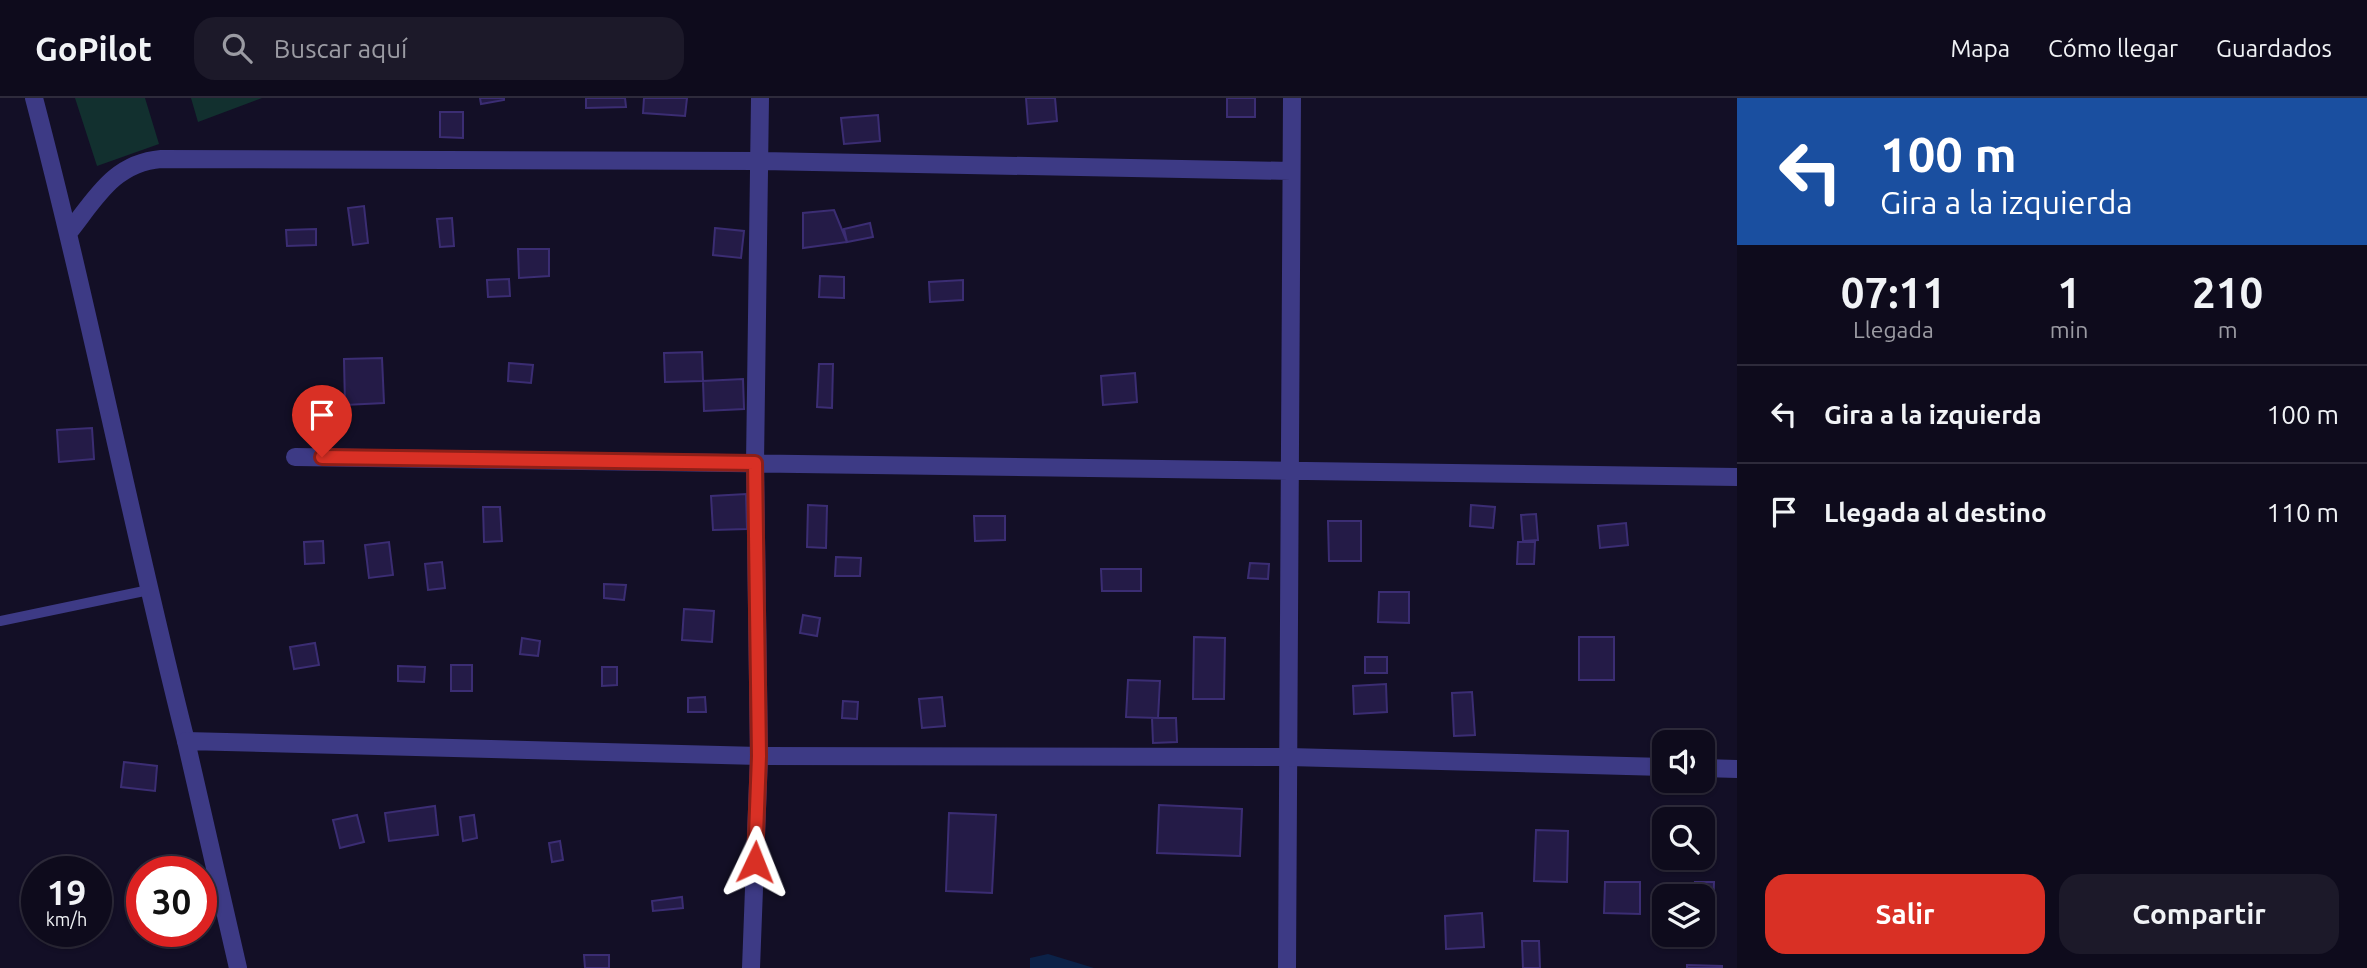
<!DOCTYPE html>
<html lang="es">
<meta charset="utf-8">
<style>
:root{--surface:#0e0b1c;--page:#1c1929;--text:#f1f3f6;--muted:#9b9ba3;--line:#2e2b3b;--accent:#d93025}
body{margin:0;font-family:Ubuntu,sans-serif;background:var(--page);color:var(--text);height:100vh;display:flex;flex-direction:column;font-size:26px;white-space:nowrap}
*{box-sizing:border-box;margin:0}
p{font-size:23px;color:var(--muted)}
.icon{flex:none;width:38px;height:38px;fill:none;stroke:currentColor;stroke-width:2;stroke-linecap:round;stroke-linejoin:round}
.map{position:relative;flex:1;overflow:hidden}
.sheet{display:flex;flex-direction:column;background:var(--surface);width:630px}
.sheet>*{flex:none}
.banner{background:#1a4fa0;color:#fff;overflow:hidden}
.buttons{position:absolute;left:1652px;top:632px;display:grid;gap:14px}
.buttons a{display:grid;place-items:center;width:63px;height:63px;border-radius:14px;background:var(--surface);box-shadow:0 2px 5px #0004,0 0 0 2px var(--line);font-size:35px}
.speed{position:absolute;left:21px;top:758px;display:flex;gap:14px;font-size:35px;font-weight:700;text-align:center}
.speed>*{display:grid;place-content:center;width:91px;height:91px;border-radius:50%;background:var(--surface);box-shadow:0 2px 5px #0004,0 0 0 2px var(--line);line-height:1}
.speed small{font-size:18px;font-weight:400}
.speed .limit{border:10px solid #d22;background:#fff;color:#111}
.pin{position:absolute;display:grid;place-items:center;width:60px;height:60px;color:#fff;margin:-72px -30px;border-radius:50% 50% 50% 0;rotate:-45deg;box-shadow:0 0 7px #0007}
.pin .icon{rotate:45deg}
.me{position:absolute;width:77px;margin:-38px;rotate:2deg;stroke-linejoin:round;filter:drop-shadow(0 0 5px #0008)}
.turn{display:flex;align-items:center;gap:24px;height:147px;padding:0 28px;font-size:32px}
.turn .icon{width:91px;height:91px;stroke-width:2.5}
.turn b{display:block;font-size:49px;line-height:60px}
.eta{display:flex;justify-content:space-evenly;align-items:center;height:119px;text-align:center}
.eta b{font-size:42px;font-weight:700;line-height:49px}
.button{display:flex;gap:14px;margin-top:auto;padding:14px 28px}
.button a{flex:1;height:80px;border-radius:21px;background:var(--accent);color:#fff;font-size:28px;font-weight:700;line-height:80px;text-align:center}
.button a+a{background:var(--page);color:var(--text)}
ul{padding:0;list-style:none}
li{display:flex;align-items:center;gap:21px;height:98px;padding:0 28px;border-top:2px solid var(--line)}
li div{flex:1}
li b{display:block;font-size:26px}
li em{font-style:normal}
header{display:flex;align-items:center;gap:42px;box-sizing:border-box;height:98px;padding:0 35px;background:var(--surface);border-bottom:2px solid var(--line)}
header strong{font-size:33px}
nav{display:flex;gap:38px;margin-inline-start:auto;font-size:24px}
.search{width:490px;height:63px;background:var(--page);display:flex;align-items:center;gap:18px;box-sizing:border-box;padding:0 24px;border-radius:21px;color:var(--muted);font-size:26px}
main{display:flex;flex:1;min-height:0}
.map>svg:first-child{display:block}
.green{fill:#12302f}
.water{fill:#0c2248}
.building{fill:#241b47;stroke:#3b2d73;stroke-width:2}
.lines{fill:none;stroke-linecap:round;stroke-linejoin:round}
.service{stroke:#3d3a85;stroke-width:10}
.minor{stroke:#3d3a85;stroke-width:18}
.tertiary{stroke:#3d3a85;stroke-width:18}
.route-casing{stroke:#8d1f18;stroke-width:18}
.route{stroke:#d93025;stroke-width:12}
</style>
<header>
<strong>GoPilot</strong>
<div class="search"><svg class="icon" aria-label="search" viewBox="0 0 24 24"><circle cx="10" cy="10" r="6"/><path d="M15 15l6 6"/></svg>Buscar aquí</div>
<nav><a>Mapa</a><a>Cómo llegar</a><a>Guardados</a></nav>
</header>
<main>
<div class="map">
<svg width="1737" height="870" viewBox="0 0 1737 870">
<rect width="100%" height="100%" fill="#130f26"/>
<path class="green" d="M75,0H145L159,46L97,68Z
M191,0H262L198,24Z"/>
<path class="water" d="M1048,856L1094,870H1030V860Z"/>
<path class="building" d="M480,0H504V2L481,6Z
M586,0H625L626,9L586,10Z
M644,0H687L685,18L643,15Z
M1026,0H1055L1057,23L1028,26Z
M1227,0H1255V19H1227Z
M440,14H463V40L440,39Z
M878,17L880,43L844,46L841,20Z
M364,108L368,145L353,147L348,110Z
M834,112L847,144L803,150V115Z
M452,120L454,148L440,149L437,121Z
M870,125L873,139L847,144L844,131Z
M715,130L744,133L741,160L713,157Z
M316,131V147L287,148L286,132Z
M518,151H549V178L519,180Z
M820,178L844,179V200L819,199Z
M509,181L510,198L488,199L487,182Z
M963,182V202L930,204L929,184Z
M702,254L703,283L665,284L664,255Z
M382,260L384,305L345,307L344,261Z
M509,265L533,267L531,285L508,283Z
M819,266H833L832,310L817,309Z
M1135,275L1137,304L1103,307L1101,278Z
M743,281L744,311L704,313L703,283Z
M92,330L94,361L59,364L57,332Z
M746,396L747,431L713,432L711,398Z
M808,407L827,408L826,450L807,449Z
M1471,407L1495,409L1493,430L1470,428Z
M483,409H500L502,443L484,444Z
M1536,416L1538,442L1523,443L1521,417Z
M974,418H1005V442L975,443Z
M1328,423H1361V463H1329Z
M1626,425L1628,447L1600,450L1598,428Z
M323,443L324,465L305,466L304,444Z
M389,444L393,477L369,480L365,447Z
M1518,444H1535L1534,466H1517Z
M836,459L861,460L860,478H835Z
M442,464L445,490L428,492L425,466Z
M1250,465L1269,466L1268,481L1248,480Z
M1101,471H1141V493H1102Z
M604,486L626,487L624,502L604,500Z
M1379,494H1409V525L1378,524Z
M684,511L714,513L712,544L682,542Z
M803,517L820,520L817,538L800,535Z
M1194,539L1225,540L1224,601H1193Z
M1579,539H1614V582H1579Z
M522,540L540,543L538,558L520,556Z
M315,545L319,567L294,571L290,549Z
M1365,559H1387V575H1365Z
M451,567H472V593H451Z
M398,568L425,569L424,584L398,583Z
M602,569H617V587L602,588Z
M1128,582L1160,583L1158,620L1126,619Z
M1386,586L1387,614L1354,616L1353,588Z
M1472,594L1475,637L1454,638L1452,595Z
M705,599L706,614H688V600Z
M942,599L945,628L922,630L919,601Z
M843,603L858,604L857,621L842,620Z
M1152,620H1176L1177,644L1153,645Z
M124,664L157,668L155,693L121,689Z
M1159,707L1242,711L1240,758L1157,755Z
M435,708L438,737L389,743L385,715Z
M949,715L996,717L992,795L946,793Z
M357,717L364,744L340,750L333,722Z
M474,717L477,740L463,743L460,719Z
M1536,732L1568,733L1567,784L1534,783Z
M560,743L563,762L552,764L549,745Z
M1605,784H1640V816L1604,815Z
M1695,784H1714L1713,815H1703V798H1695Z
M682,799L683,810L653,813L652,803Z
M1482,815L1484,849L1446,851L1445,818Z
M1522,843H1539L1540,870H1523Z
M584,857H609V870H585Z
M1687,867L1722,868V870H1687Z"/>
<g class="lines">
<path class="service" d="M0,523L149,492"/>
<path class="minor" d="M34,0C90,213 132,430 186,643
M69,134C96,100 114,65 161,61L758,63L1291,73
M295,359L1737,379
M751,870L759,658L755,365L760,0
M1287,870L1292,0"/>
<path class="tertiary" d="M1703,670L1737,671
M238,870L186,643L759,658L1289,659L1664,669"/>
</g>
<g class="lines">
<g class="route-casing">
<path id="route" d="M322,359L755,365L759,658L755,764"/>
</g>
<use href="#route" class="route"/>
</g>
</svg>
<div class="buttons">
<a><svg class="icon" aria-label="sound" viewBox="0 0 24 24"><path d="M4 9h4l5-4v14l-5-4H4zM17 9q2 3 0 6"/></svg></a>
<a><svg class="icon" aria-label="search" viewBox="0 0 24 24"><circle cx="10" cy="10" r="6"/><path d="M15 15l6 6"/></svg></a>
<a><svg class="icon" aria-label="layers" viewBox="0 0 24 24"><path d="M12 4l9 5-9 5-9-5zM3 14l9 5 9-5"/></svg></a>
</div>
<div class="speed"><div>19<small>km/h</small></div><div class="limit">30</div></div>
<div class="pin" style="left:322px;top:359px;background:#d93025"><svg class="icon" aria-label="arrive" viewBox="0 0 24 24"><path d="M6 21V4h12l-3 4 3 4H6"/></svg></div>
<svg class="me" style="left:755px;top:764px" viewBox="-20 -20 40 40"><path d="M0-17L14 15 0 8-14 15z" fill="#d93025" stroke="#fff" stroke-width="4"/></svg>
</div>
<section class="sheet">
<div class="banner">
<div class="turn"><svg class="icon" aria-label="left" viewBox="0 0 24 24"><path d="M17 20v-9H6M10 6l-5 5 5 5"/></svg><div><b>100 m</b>Gira a la izquierda</div></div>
</div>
<div class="eta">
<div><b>07:11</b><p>Llegada</p></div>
<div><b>1</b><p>min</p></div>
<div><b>210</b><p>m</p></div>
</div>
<ul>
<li><svg class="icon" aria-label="left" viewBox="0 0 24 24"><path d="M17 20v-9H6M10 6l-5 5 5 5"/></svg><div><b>Gira a la izquierda</b></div><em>100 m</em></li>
<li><svg class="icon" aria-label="arrive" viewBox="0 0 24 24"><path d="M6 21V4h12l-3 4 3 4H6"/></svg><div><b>Llegada al destino</b></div><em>110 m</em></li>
</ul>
<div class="button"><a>Salir</a><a>Compartir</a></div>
</section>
</main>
